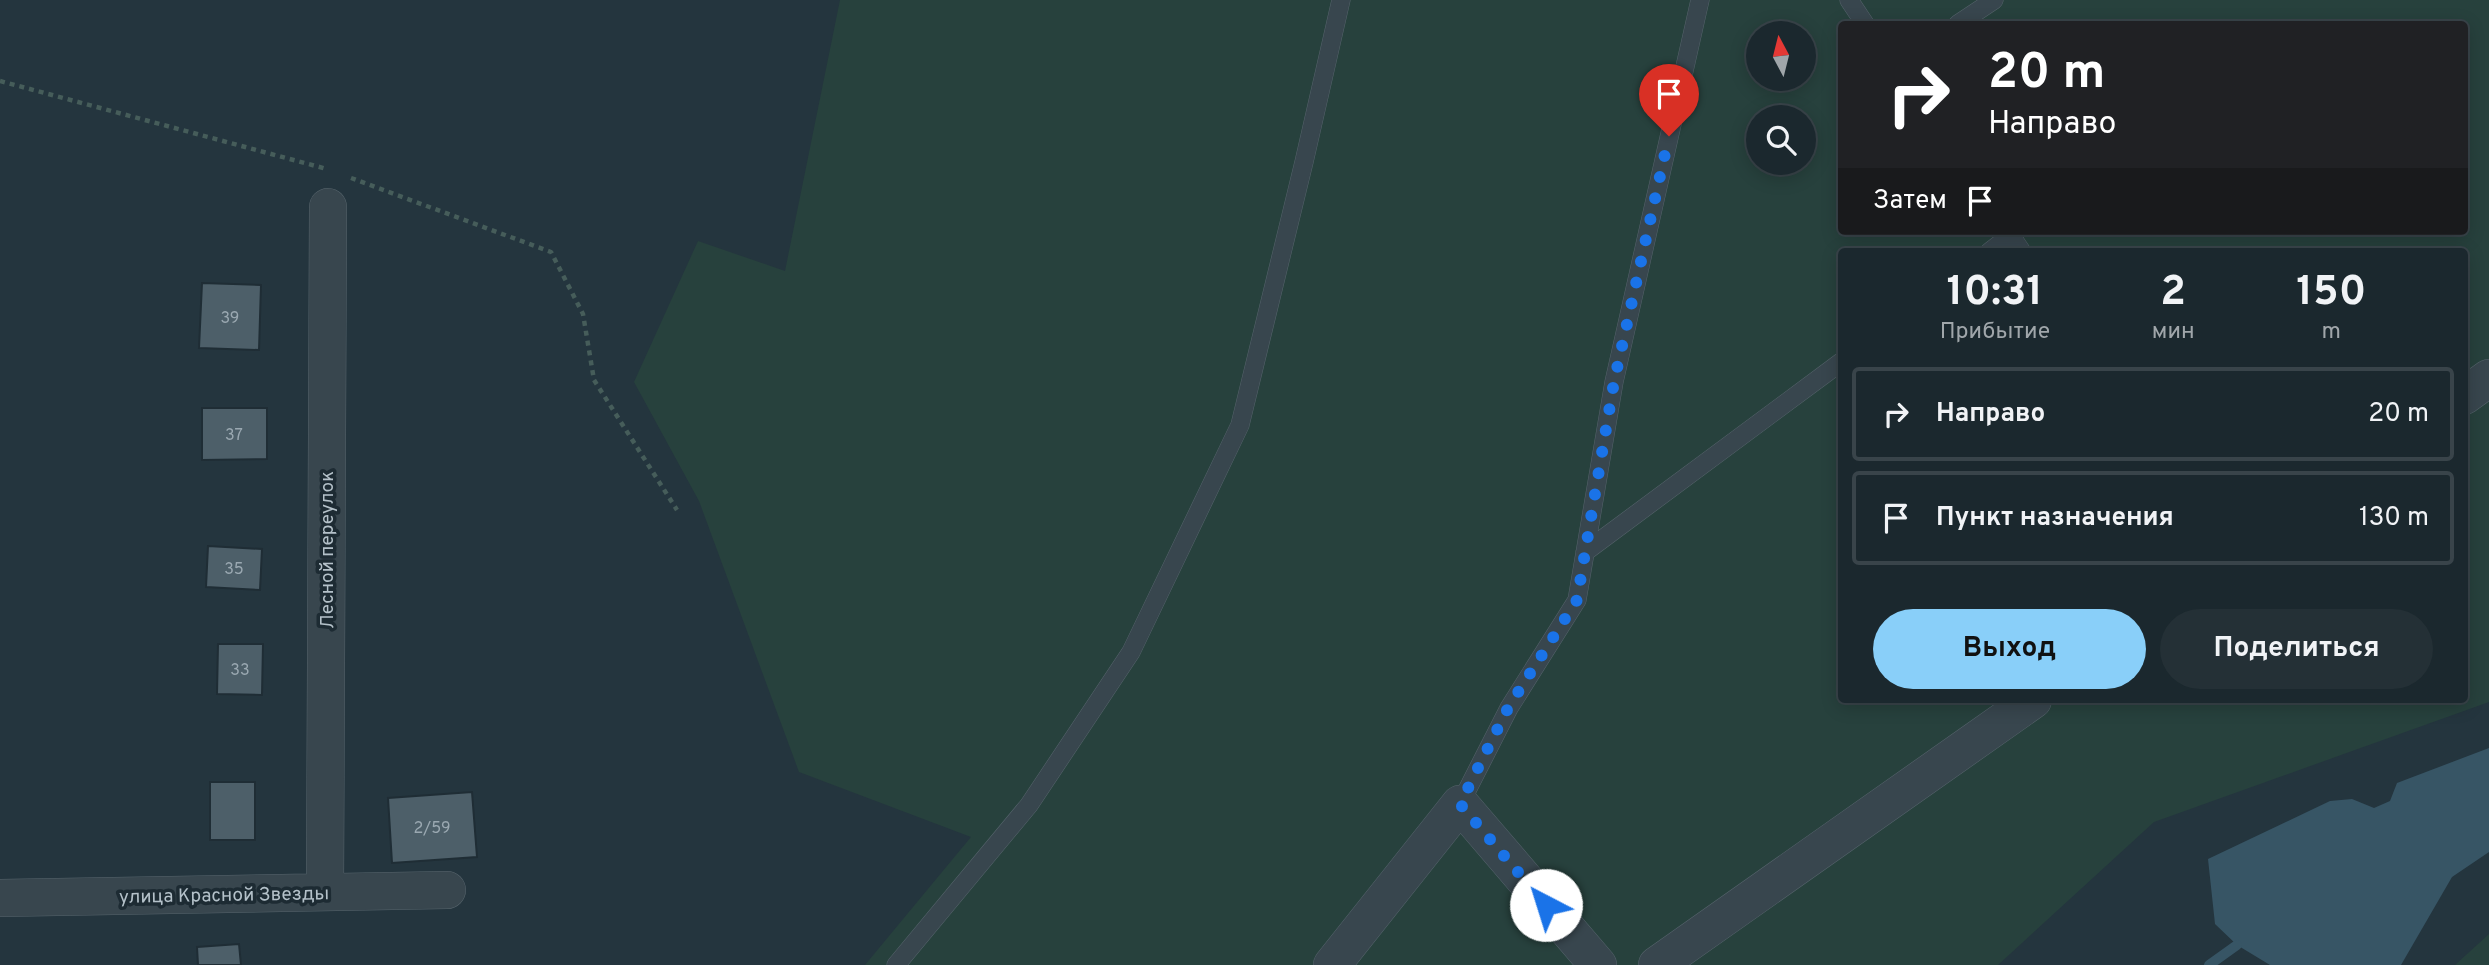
<!DOCTYPE html>
<html lang="ru">
<meta charset="utf-8">
<style>
:root{--surface:#1b282e;--page:#243036;--text:#f1f3f6;--muted:#a0a6aa;--line:#39444a;--accent:#89cff9}
body{margin:0;font-family:Overpass,sans-serif;background:var(--page);color:var(--text);height:100vh;display:flex;flex-direction:column;font-size:26px;white-space:nowrap}
*{box-sizing:border-box;margin:0}
p{font-size:23px;color:var(--muted)}
.icon{flex:none;width:38px;height:38px;fill:none;stroke:currentColor;stroke-width:2;stroke-linecap:round;stroke-linejoin:round}
.map{position:relative;flex:1;overflow:hidden}
.details{position:absolute;left:1838px;top:248px;width:630px;height:455px;display:flex;flex-direction:column;background:var(--surface);border-radius:7px;box-shadow:0 4px 18px #0003,0 0 0 2px var(--line)}
.details>*{flex:none}
.hud{position:absolute;left:1838px;top:21px;width:630px;height:214px;border-radius:7px;box-shadow:0 4px 18px #0003,0 0 0 2px var(--line);background:#202124;color:#fff;overflow:hidden}
.needle{width:46px;rotate:353deg}
.buttons{position:absolute;left:1746px;top:21px;display:grid;gap:14px}
.buttons a{display:grid;place-items:center;width:70px;height:70px;border-radius:50%;background:var(--surface);box-shadow:0 4px 18px #0003,0 0 0 2px var(--line);font-size:35px}
.pin{position:absolute;display:grid;place-items:center;width:60px;height:60px;color:#fff;margin:-72px -30px;border-radius:50% 50% 50% 0;rotate:-45deg;box-shadow:0 0 7px #0007}
.pin .icon{rotate:45deg}
.me{position:absolute;width:77px;margin:-38px;rotate:320deg;stroke-linejoin:round;filter:drop-shadow(0 0 5px #0008)}
.turn{display:flex;align-items:center;gap:24px;height:147px;padding:0 35px;font-size:32px}
.turn .icon{width:91px;height:91px;stroke-width:2.5}
.turn b{display:block;font-size:49px;line-height:60px}
.then{display:flex;align-items:center;height:66px;padding:0 35px;background:#0003;gap:14px;font-size:26px}
.eta{display:flex;justify-content:space-evenly;align-items:center;height:119px;text-align:center}
.eta b{font-size:42px;font-weight:700;line-height:49px}
.primary-button{display:flex;gap:14px;margin-top:auto;padding:14px 35px}
.primary-button a{flex:1;height:80px;border-radius:42px;background:var(--accent);color:#111;font-size:28px;font-weight:700;line-height:80px;text-align:center}
.primary-button a+a{background:var(--page);color:var(--text)}
ul{padding:0;list-style:none}
li{display:flex;align-items:center;gap:21px;height:94px;margin:0 14px 10px;padding:0 21px;border:4px solid var(--line);border-radius:7px}
li div{flex:1}
li b{display:block;font-size:26px}
li em{font-style:normal}
.map>svg:first-child{display:block}
.green{fill:#27413d;fill-rule:evenodd}
.water{fill:#375565}
.lines{fill:none;stroke-linecap:round;stroke-linejoin:round}
.stream{stroke:#375565;stroke-width:10}
.building{fill:#4d5f69;stroke:#1f2d35;stroke-width:2}
.service-casing{stroke:#56646c;stroke-width:19}
.minor-casing{stroke:#56646c;stroke-width:38}
.path{stroke:#465d5a;stroke-width:4.5;stroke-dasharray:5 5;stroke-linecap:butt}
.service{stroke:#38464e;stroke-width:18}
.minor{stroke:#38464e;stroke-width:37}
.route{stroke:#1a73e8;stroke-width:12;stroke-dasharray:0 21.6}
.labels{text-anchor:middle;stroke-width:7;stroke-linejoin:round;paint-order:stroke}
.number-label{font-size:16px;fill:#9aa8b1}
.street-label{font-size:19px;fill:#b4c1c9;stroke:#1d2b33}
</style>
<div class="map">
<svg width="2489" height="965" viewBox="0 0 2489 965">
<rect width="100%" height="100%" fill="#24353e"/>
<path class="green" d="M840,0H2489V702L2154,822L1998,965H865L971,837L799,772L699,501L634,382L698,241L785,271ZM1841,24H2464V231H1841ZM1759,33H1804V79H1759ZM1759,117H1804V163H1759ZM1841,252H2464V700H1841Z
M2489,934V965H2455Z"/>
<path class="water" d="M2489,748V852L2452,877L2401,965H2270L2237,945L2215,924L2208,859L2330,801L2352,799L2374,808L2390,801L2397,783Z"/>
<g class="lines">
<path class="stream" d="M2209,965L2237,945"/>
</g>
<path class="building" d="M202,283L261,285L259,350L199,348Z
M202,408H267V459L202,460Z
M208,546L262,549L260,590L206,587Z
M218,644H263L262,695L217,694Z
M210,782H255V840H210Z
M472,792L477,857L392,863L388,798Z
M239,944L241,965H198L197,947Z"/>
<g class="lines">
<g class="service-casing">
<path id="service" d="M1849,0L1865,24
M1958,24L1994,0
M2008,231L2022,252
M1989,252L2011,235
M1585,552L1841,362
M1460,804L1509,708L1577,600L1614,382L1700,0
M896,965L1029,805L1131,652L1240,425L1304,162L1341,0"/>
</g>
<g class="minor-casing">
<path id="minor" d="M2464,396L2489,378
M325,892L328,207
M0,898L447,890
M1332,965L1460,804L1598,965
M1657,965L2033,700"/>
</g>
<path class="path" d="M0,81L327,169
M351,178L551,252L583,314L594,380L677,510"/>
<use href="#service" class="service"/>
<use href="#minor" class="minor"/>
</g>
<g class="lines">
<path class="route" d="M1546,905L1460,804L1508,708L1577,600L1614,382L1669,136"/>
</g>
<g class="labels">
<g class="number-label">
<text x="230" y="323">39</text>
<text x="234" y="440">37</text>
<text x="234" y="574">35</text>
<text x="240" y="675">33</text>
<text x="432" y="833">2/59</text>
</g>
<g class="street-label">
<text transform="translate(326 550) rotate(-90)" y="7">Лесной переулок</text>
<text transform="translate(224 894) rotate(-1)" y="7">улица Красной Звезды</text>
</g>
</g>
</svg>
<div class="buttons">
<a><svg class="needle" viewBox="-14 -14 28 28"><path d="M0-13l5 13h-10z" fill="#e53935"/><path d="M0 13l5-13h-10z" fill="#a0a6aa"/></svg></a>
<a><svg class="icon" aria-label="search" viewBox="0 0 24 24"><circle cx="10" cy="10" r="6"/><path d="M15 15l6 6"/></svg></a>
</div>
<div class="pin" style="left:1669px;top:136px;background:#d93025"><svg class="icon" aria-label="arrive" viewBox="0 0 24 24"><path d="M6 21V4h12l-3 4 3 4H6"/></svg></div>
<svg class="me" style="left:1546px;top:905px" viewBox="-20 -20 40 40"><circle r="19" fill="#fff"/><path d="M0-13L10 11 0 6-10 11z" fill="#1a73e8"/></svg>
<div class="hud">
<div class="turn"><svg class="icon" aria-label="right" viewBox="0 0 24 24"><path d="M7 20v-9h11M14 6l5 5-5 5"/></svg><div><b>20 m</b>Направо</div></div>
<div class="then">Затем<svg class="icon" aria-label="arrive" viewBox="0 0 24 24"><path d="M6 21V4h12l-3 4 3 4H6"/></svg></div>
</div>
<section class="details">
<div class="eta">
<div><b>10:31</b><p>Прибытие</p></div>
<div><b>2</b><p>мин</p></div>
<div><b>150</b><p>m</p></div>
</div>
<ul>
<li><svg class="icon" aria-label="right" viewBox="0 0 24 24"><path d="M7 20v-9h11M14 6l5 5-5 5"/></svg><div><b>Направо</b></div><em>20 m</em></li>
<li><svg class="icon" aria-label="arrive" viewBox="0 0 24 24"><path d="M6 21V4h12l-3 4 3 4H6"/></svg><div><b>Пункт назначения</b></div><em>130 m</em></li>
</ul>
<div class="primary-button"><a>Выход</a><a>Поделиться</a></div>
</section>
</div>
